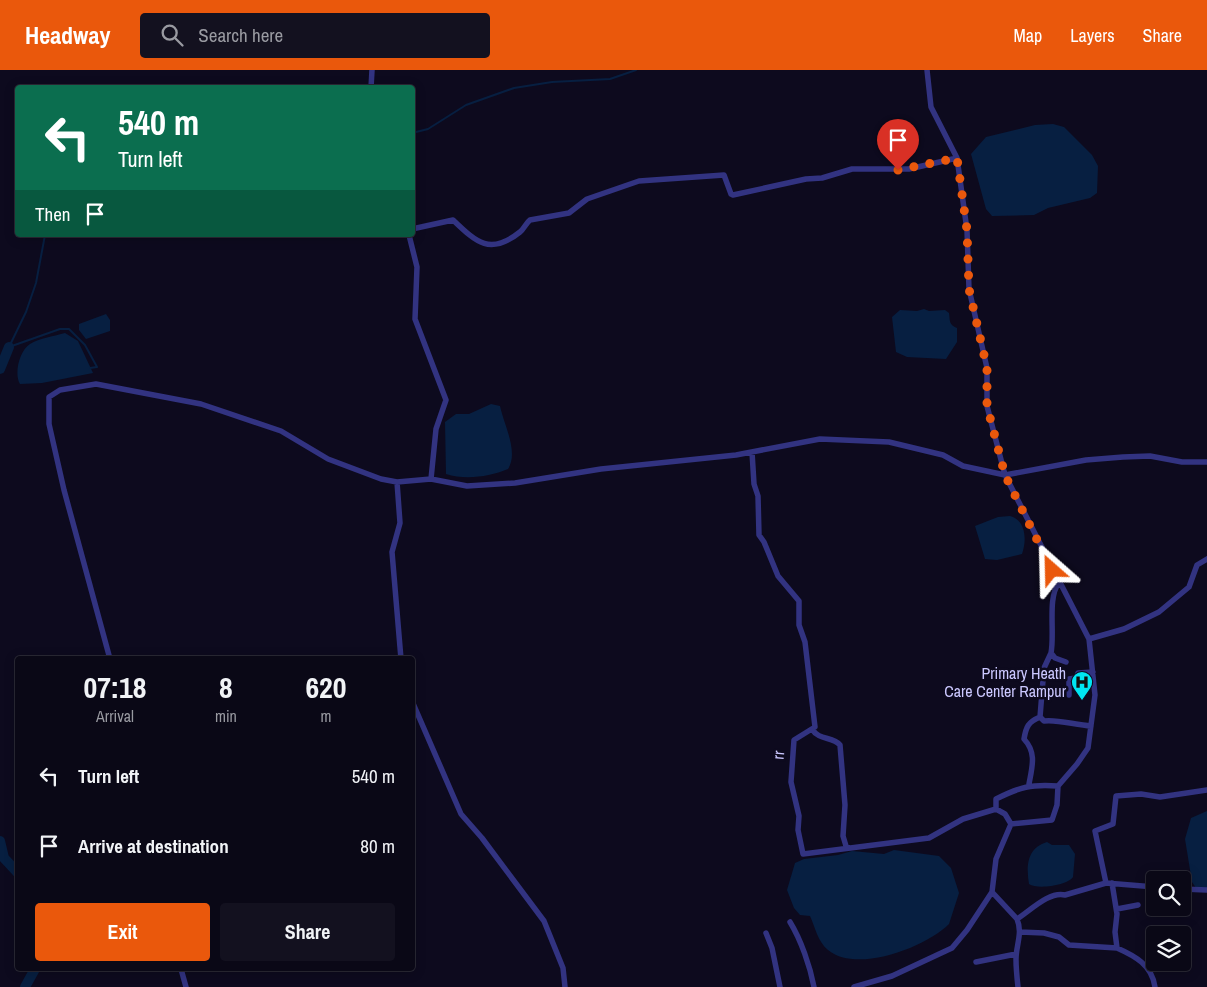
<!DOCTYPE html>
<style>
:root{--surface:#0a0816;--page:#13111f;--text:#f1f3f6;--muted:#999aa1;--line:#2a2935;--accent:#ea580c}
body{margin:0;font-family:"Archivo Narrow",sans-serif;background:var(--page);color:var(--text);height:100vh;display:flex;flex-direction:column;font-size:19px;white-space:nowrap}
*{box-sizing:border-box;margin:0}
p{font-size:16px;color:var(--muted)}
.icon{flex:none;width:28px;height:28px;fill:none;stroke:currentColor;stroke-width:2;stroke-linecap:round;stroke-linejoin:round}
.map{position:relative;flex:1;overflow:hidden}
.details{position:absolute;left:15px;top:586px;width:400px;height:315px;display:flex;flex-direction:column;background:var(--surface);border-radius:5px;box-shadow:0 2px 12px #0003,0 0 0 1px var(--line)}
.details>*{flex:none}
.hud{position:absolute;left:15px;top:15px;width:400px;height:152px;border-radius:5px;box-shadow:0 2px 12px #0003,0 0 0 1px var(--line);background:#0b6e4f;color:#fff;overflow:hidden}
.buttons{position:absolute;left:1146px;top:801px;display:grid;gap:10px}
.buttons a{display:grid;place-items:center;width:45px;height:45px;border-radius:5px;background:var(--surface);box-shadow:0 2px 12px #0003,0 0 0 1px var(--line);font-size:25px}
.pin{position:absolute;display:grid;place-items:center;width:42px;height:42px;color:#fff;margin:-51px -21px;border-radius:50% 50% 50% 0;rotate:-45deg;box-shadow:0 0 5px #0007}
.pin .icon{rotate:45deg}
.me{position:absolute;width:55px;margin:-28px;rotate:335deg;stroke-linejoin:round;filter:drop-shadow(0 0 4px #0008)}
.turn{display:flex;align-items:center;gap:18px;height:105px;padding:0 20px;font-size:22px}
.turn .icon{width:65px;height:65px;stroke-width:2.5}
.turn b{display:block;font-size:35px;line-height:42px}
.then{display:flex;align-items:center;height:48px;padding:0 20px;background:#0003;gap:10px;font-size:19px}
.eta{display:flex;justify-content:space-evenly;align-items:center;height:85px;text-align:center}
.eta b{font-size:30px;font-weight:800;line-height:35px}
.primary-button{display:flex;gap:10px;margin-top:auto;padding:10px 20px}
.primary-button a{flex:1;height:58px;border-radius:5px;background:var(--accent);color:#fff;font-size:20px;font-weight:800;line-height:58px;text-align:center}
.primary-button a+a{background:var(--page);color:var(--text)}
ul{padding:0;list-style:none}
li{display:flex;align-items:center;gap:15px;height:70px;padding:0 20px}
li div{flex:1}
li b{display:block;font-size:19px}
li em{font-style:normal}
header{display:flex;align-items:center;gap:30px;box-sizing:border-box;height:70px;padding:0 25px;background:var(--accent);color:#fff}
header strong{font-size:24px}
nav{display:flex;gap:28px;margin-inline-start:auto;font-size:18px}
.search{width:350px;height:45px;background:var(--page);display:flex;align-items:center;gap:12px;box-sizing:border-box;padding:0 18px;border-radius:5px;color:var(--muted);font-size:19px}
.map>svg:first-child{display:block}
.water{fill:#071f41}
.lines{fill:none;stroke-linecap:round;stroke-linejoin:round}
.stream{stroke:#071f41;stroke-width:2}
.river{stroke:#071f41;stroke-width:10}
.minor{stroke:#323381;stroke-width:5.5}
.route{stroke:#ea580c;stroke-width:9;stroke-dasharray:0 16.2}
.labels{text-anchor:middle;stroke-width:5;stroke-linejoin:round;paint-order:stroke}
.poi-label{font-size:16px;fill:#cbc8ff;stroke:#0d0a1e;text-anchor:end}
.street-label{font-size:16px;fill:#cbc8ff;stroke:#0d0a1e}
</style>
<header>
<strong>Headway</strong>
<div class="search"><svg class="icon" aria-label="search" viewBox="0 0 24 24"><circle cx="10" cy="10" r="6"/><path d="M15 15l6 6"/></svg>Search here</div>
<nav><a>Map</a><a>Layers</a><a>Share</a></nav>
</header>
<div class="map">
<svg width="1207" height="917" viewBox="0 0 1207 917">
<rect width="100%" height="100%" fill="#0d0a1e"/>
<path class="water" d="M1035,55L1053,54L1064,57L1092,85L1098,96L1097,123L1090,128L1048,138L1034,145L992,146L986,139L971,84L986,67Z
M924,239L929,241L945,240L949,243C950,251 949,255 957,258V272L946,289L907,287L896,282L892,247L900,240L917,241Z
M106,244L110,250V261L86,269L79,260V254Z
M65,263L78,271L93,303L42,313L20,314C14,304 19,281 30,274C39,268 55,266 65,263Z
M491,334L500,336C504,355 519,382 508,399C489,407 465,410 446,404L445,352L456,344H469Z
M1010,446C1026,450 1027,470 1022,484L997,490L985,489L975,456L998,447Z
M1207,741V818H1196L1192,812L1185,769L1191,748Z
M1047,772L1052,775H1069L1075,784L1073,807C1068,815 1038,820 1029,814C1026,796 1027,778 1047,772Z
M894,780L939,786L951,798L959,823L949,854C926,877 857,904 828,880C818,872 815,857 810,846L800,845L794,838L787,820L795,793L804,789L838,785L852,781L884,784Z"/>
<g class="lines">
<path class="stream" d="M412,63L428,59L466,35L514,18L552,12L610,9L636,0
M9,277L60,259H69L85,275L97,297L90,298
M9,277L26,242L36,213L45,165"/>
<path class="river" d="M0,299L9,277
M0,771L4,788L18,803
M25,917L35,899"/>
<path class="minor" d="M371,18L372,0
M412,159L453,150C476,172 490,186 520,162C524,159 526,153 530,150L569,143L587,129L639,111L724,105L731,124L733,125L806,109L822,108L852,99H909L957,88
M409,165L417,197L415,249L446,330L436,359L431,409
M752,382L754,414L758,426L759,465L764,472L778,506L799,531V555L805,572L815,657L794,670L791,712L799,746L798,760L803,784L929,768L963,749L996,739L1005,744L1011,754
M397,412L400,453L392,482L401,589
M1089,569L1124,559L1159,542L1189,517L1197,495L1207,489
M1051,583C1055,563 1047,527 1059,513
M110,589L64,420L49,354V327L60,320L96,314L201,334L281,361L328,389L381,409L397,412L431,409L467,416L515,413L601,399L736,385L820,369L889,372L943,385L963,396L1005,405L1086,390L1123,387L1150,386L1182,392H1207
M1069,625V609L1076,608L1078,603L1093,602
M412,631L461,744L482,768L544,851L563,898L565,917
M1040,647L1044,651C1057,649 1075,655 1091,656
M812,659C819,671 833,666 840,675L845,735L843,766L846,776L849,778
M1029,714C1032,697 1037,683 1024,669C1026,657 1028,652 1040,647L1044,598L1051,583L1055,588L1066,592
M996,739V729C1020,717 1031,714 1058,716
M1106,813L1095,761L1113,754L1116,726L1141,724L1160,727L1207,720
M1112,813L1117,844L1115,862L1117,878C1135,886 1152,895 1155,917
M1182,819L1207,820
M992,822L1017,849C1023,863 1016,875 1016,889C1016,898 1017,908 1018,917
M1117,839L1138,835
M1017,849C1030,841 1049,821 1065,825L1106,813L1155,817
M790,852C801,870 810,896 814,917
M1020,862L1044,863L1059,867L1069,875L1117,878
M766,863L772,878L780,917
M976,892L1016,884
M181,899L186,917
M854,917L892,906L952,878L967,860L992,822L996,789L1011,754L1052,750L1057,735L1058,716L1077,694L1088,678L1095,625L1089,569L1005,405L987,336V298L969,219L967,160L957,88L931,37L927,0"/>
</g>
<g class="lines">
<path class="route" d="M898,100L957,88L967,160L969,219L987,298V336L1005,405L1052,500"/>
</g>
<defs>
<g id="hospital-pin" transform="scale(1.125)"><path d="M0 17L-7.5 6A9.5 9.5 0 1 1 7.5 6Z" fill="#00e6f3" stroke="#0d0a1e"/><path d="M-5-5h3v3.5h4V-5h3V5h-3V1.5h-4V5h-3Z" fill="#111"/></g>
</defs>
<g fill-rule="evenodd">
<use href="#hospital-pin" x="1082" y="612"/>
</g>
<g class="labels">
<g class="poi-label">
<text x="1066" y="609">Primary Heath<tspan x="1066" dy="18">Care Center Rampur</tspan></text>
</g>
<g class="street-label">
<text transform="translate(778 685) rotate(-85)" y="6">rr</text>
</g>
</g>
</svg>
<div class="buttons">
<a><svg class="icon" aria-label="search" viewBox="0 0 24 24"><circle cx="10" cy="10" r="6"/><path d="M15 15l6 6"/></svg></a>
<a><svg class="icon" aria-label="layers" viewBox="0 0 24 24"><path d="M12 4l9 5-9 5-9-5zM3 14l9 5 9-5"/></svg></a>
</div>
<div class="pin" style="left:898px;top:100px;background:#d93025"><svg class="icon" aria-label="arrive" viewBox="0 0 24 24"><path d="M6 21V4h12l-3 4 3 4H6"/></svg></div>
<svg class="me" style="left:1052px;top:500px" viewBox="-20 -20 40 40"><path d="M0-17L14 15 0 8-14 15z" fill="#ea580c" stroke="#fff" stroke-width="4"/></svg>
<div class="hud">
<div class="turn"><svg class="icon" aria-label="left" viewBox="0 0 24 24"><path d="M17 20v-9H6M10 6l-5 5 5 5"/></svg><div><b>540 m</b>Turn left</div></div>
<div class="then">Then<svg class="icon" aria-label="arrive" viewBox="0 0 24 24"><path d="M6 21V4h12l-3 4 3 4H6"/></svg></div>
</div>
<section class="details">
<div class="eta">
<div><b>07:18</b><p>Arrival</p></div>
<div><b>8</b><p>min</p></div>
<div><b>620</b><p>m</p></div>
</div>
<ul>
<li><svg class="icon" aria-label="left" viewBox="0 0 24 24"><path d="M17 20v-9H6M10 6l-5 5 5 5"/></svg><div><b>Turn left</b></div><em>540 m</em></li>
<li><svg class="icon" aria-label="arrive" viewBox="0 0 24 24"><path d="M6 21V4h12l-3 4 3 4H6"/></svg><div><b>Arrive at destination</b></div><em>80 m</em></li>
</ul>
<div class="primary-button"><a>Exit</a><a>Share</a></div>
</section>
</div>
